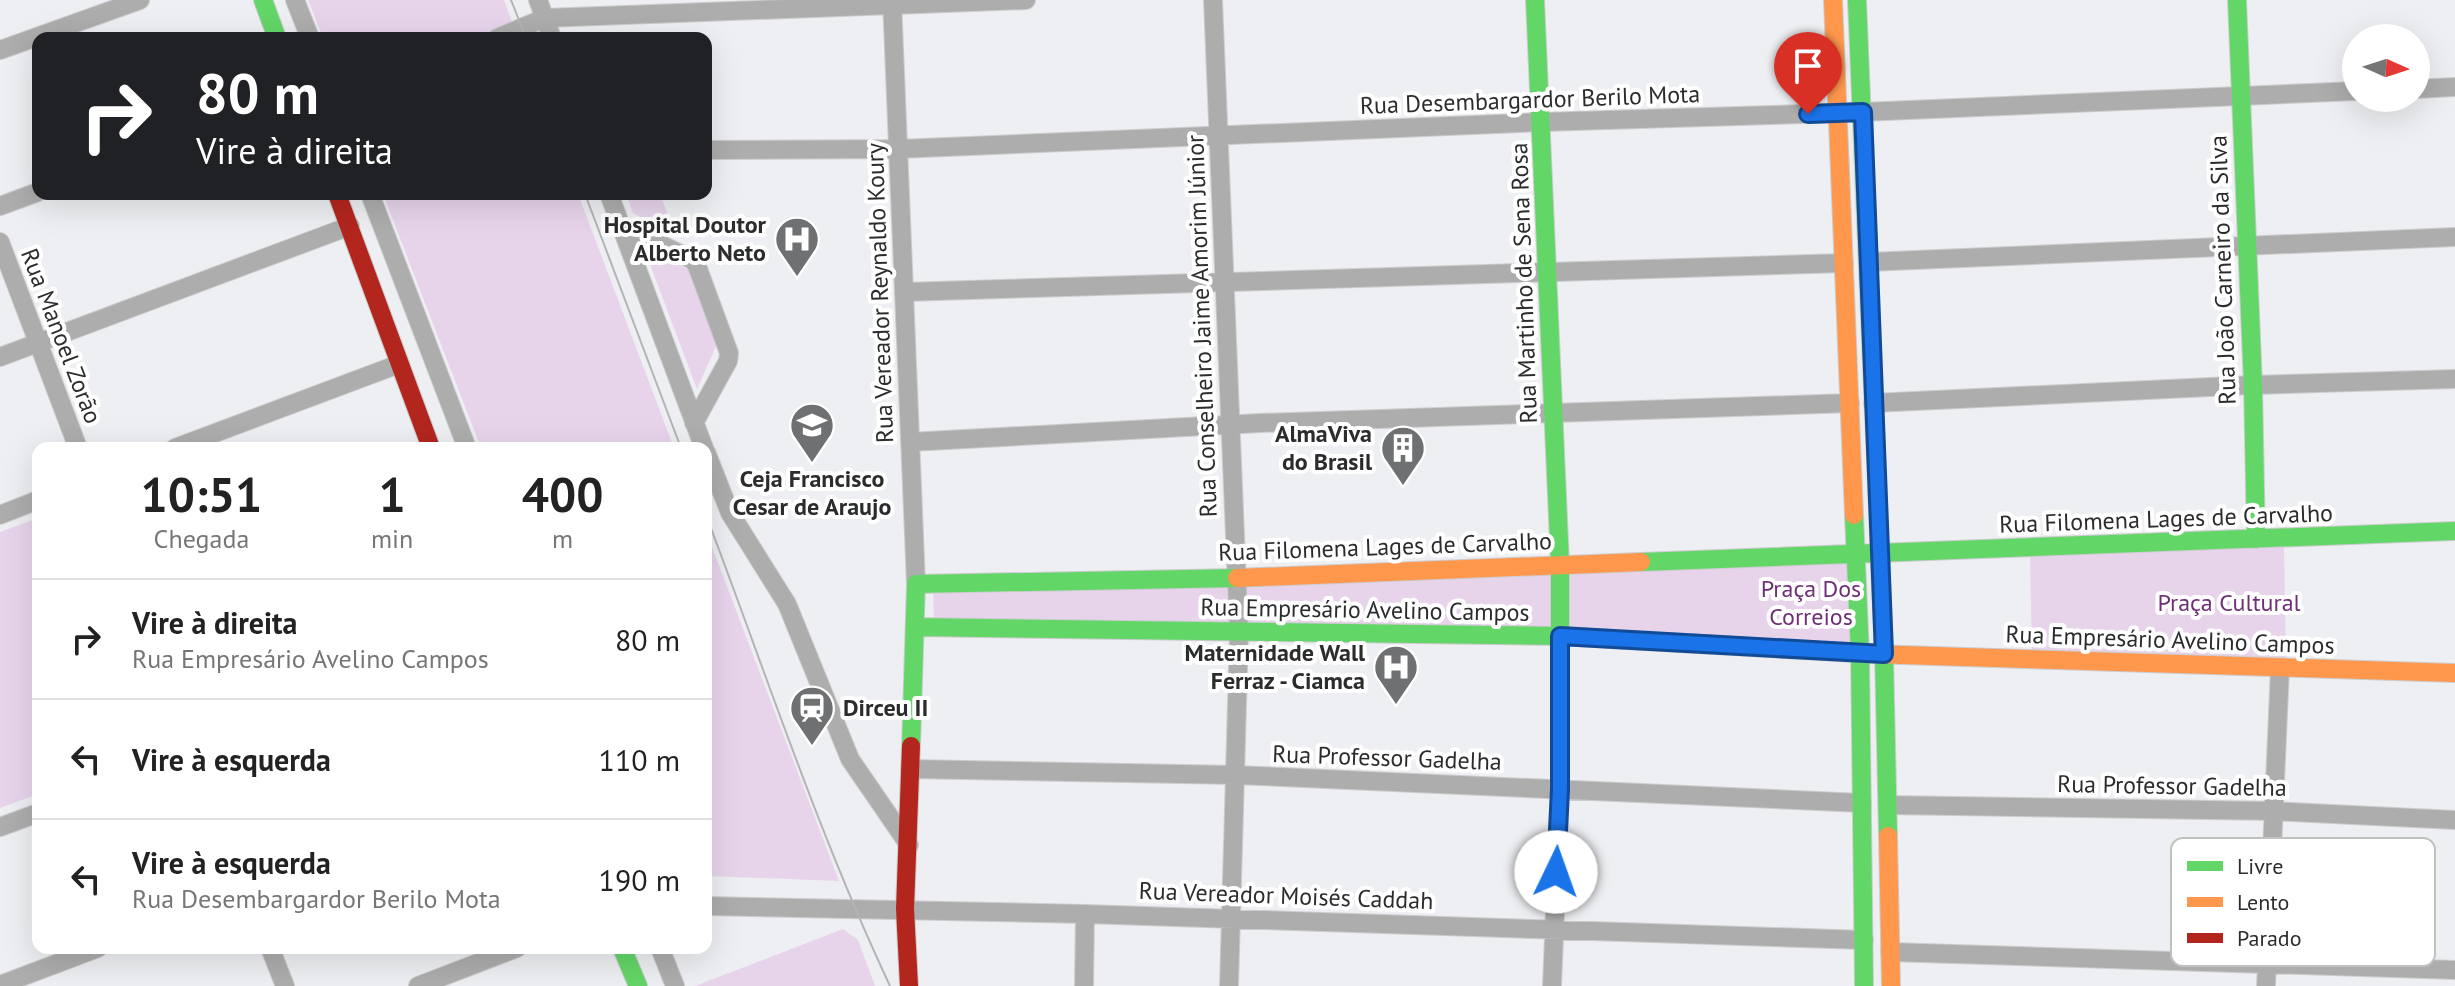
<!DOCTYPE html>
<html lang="pt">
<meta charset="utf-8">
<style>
:root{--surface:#fff;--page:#f2f2f2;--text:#222;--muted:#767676;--line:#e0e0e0}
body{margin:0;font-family:"PT Sans",sans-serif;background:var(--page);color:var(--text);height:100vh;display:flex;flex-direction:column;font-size:30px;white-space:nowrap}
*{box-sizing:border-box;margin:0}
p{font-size:26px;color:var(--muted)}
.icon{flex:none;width:44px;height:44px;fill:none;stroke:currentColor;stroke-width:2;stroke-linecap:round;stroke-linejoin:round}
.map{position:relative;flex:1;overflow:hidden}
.panel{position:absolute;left:32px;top:442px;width:680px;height:512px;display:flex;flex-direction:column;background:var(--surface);border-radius:16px;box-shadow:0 8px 32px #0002}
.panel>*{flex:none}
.top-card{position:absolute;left:32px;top:32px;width:680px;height:168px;border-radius:16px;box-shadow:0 8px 32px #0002;background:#202124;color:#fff;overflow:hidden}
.needle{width:52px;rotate:93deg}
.controls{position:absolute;left:2342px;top:24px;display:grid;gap:16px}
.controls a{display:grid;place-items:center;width:88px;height:88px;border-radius:50%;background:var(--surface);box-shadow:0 8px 32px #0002;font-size:40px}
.pin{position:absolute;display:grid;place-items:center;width:68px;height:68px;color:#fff;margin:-82px -34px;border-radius:50% 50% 50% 0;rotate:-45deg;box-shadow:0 0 8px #0007}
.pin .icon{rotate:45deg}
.me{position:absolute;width:88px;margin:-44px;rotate:3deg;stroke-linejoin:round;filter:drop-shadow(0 0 6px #0008)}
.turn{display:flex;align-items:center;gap:28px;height:168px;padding:0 32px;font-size:36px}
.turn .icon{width:104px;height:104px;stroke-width:2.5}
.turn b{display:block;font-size:56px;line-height:68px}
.eta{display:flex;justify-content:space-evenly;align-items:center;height:136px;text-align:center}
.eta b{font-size:48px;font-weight:700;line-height:56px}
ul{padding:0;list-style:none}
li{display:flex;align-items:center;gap:24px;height:120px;padding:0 32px;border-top:2px solid var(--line)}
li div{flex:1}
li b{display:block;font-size:30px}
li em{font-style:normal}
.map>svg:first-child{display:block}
.green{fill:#e7d4eb}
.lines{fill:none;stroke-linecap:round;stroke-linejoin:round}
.street-casing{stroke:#ccccce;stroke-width:20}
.fast-casing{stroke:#ccccce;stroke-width:20}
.slow-casing{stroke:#ccccce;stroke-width:20}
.jam-casing{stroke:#ccccce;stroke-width:20}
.street{stroke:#adadae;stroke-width:18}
.fast{stroke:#63d668;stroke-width:18}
.slow{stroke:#ff974d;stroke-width:18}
.jam{stroke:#b3261e;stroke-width:18}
.tram{stroke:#b4b4b6;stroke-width:2}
.route-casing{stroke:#114b97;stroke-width:20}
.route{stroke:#1a73e8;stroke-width:14}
.labels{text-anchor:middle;stroke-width:8;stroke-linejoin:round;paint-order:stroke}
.street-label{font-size:24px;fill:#2b2c2d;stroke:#fff}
.poi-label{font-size:24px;font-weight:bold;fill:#2b2c2d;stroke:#fff;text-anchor:end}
.park-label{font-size:24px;fill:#6e2f77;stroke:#fff}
.key{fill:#fff;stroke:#bfc0c0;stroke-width:2}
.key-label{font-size:22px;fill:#2b2c2d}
</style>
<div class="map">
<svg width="2455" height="986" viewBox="0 0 2455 986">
<rect width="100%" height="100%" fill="#eeeff2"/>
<path class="green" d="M308,0H504L518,38H323Z
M383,194H578L674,448H481Z
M626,194H660L676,235L633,213Z
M645,251L688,269L717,344L697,389Z
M38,518V794L0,808V532Z
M706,531L839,881L706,876Z
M2284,547L2286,660L2032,654L2030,556Z
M1850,561L1853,645L934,619L933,590Z
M843,929L858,940L875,986H695Z"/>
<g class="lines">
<g class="street-casing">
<path id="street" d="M295,0L310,38
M538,0L552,38
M892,0L916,584
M1213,0L1239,633L1229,986
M497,38L545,18L1026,0
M0,50L140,0
M2416,89L2455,87
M706,150L898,149L1542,122L1838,113L2356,91
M370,194L467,448
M609,194L704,448
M0,206L38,192
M621,225L693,260L697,266L729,353L728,361L694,423
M0,242L78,448
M1868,262L2455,237
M904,292L1844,263
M0,357L350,226
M1873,403L2253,385L2455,379
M910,442L1260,423L1850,403
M175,448L399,364
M706,452L730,513L787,604L850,759L909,845
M0,515L38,500
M910,769L1236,775L1862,803
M1888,805L2273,811L2455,820
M0,827L38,813
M706,906L1085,914L1864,940
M270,948L285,986
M660,948L675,986
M1890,952L2455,970
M0,985L98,948
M418,986L517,948
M1084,986L1085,914
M1552,986L1560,789V636
M2266,986L2280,668"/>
</g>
<g class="fast-casing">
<path id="fast" d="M263,0L277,38
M1535,0L1560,564V636
M1857,0L1884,654L1888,836
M2237,0L2253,385L2256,539
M1854,515L1860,654L1864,986
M1641,562L2455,531
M916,627L1560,636L1872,654
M911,746L916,584L1237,578
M622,948L638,986"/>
</g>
<g class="slow-casing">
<path id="slow" d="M1833,0L1854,515
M1237,578L1641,562
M1872,654L2455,673
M1888,836L1891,986"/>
</g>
<g class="jam-casing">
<path id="jam" d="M337,194L431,448
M909,986L905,909L911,746"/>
</g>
<use href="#street" class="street"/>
<use href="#fast" class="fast"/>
<use href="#slow" class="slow"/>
<use href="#jam" class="jam"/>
<path class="tram" d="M511,0L526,38
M585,194L681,448
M706,515C766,673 818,833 890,986"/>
</g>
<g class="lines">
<g class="route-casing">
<path id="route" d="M1556,872L1560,789V636L1884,654L1863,112L1808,114"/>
</g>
<use href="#route" class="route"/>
</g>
<defs>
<g id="hospital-pin" transform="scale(2.3)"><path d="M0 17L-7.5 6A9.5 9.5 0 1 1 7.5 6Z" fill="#6f7072" stroke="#fff"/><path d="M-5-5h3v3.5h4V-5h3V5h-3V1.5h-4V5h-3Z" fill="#fff"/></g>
<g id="school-pin" transform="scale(2.3)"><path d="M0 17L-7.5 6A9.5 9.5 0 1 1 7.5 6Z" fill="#6f7072" stroke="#fff"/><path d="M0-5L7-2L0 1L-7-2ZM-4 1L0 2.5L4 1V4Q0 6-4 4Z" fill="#fff"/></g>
<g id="building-pin" transform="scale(2.3)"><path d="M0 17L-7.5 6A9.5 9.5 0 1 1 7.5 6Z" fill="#6f7072" stroke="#fff"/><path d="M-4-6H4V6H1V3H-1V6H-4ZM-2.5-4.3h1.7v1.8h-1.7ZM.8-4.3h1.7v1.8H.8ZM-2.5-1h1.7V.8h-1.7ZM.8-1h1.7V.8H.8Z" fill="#fff"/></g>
<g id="station-pin" transform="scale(2.3)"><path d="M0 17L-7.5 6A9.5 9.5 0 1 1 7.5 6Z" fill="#6f7072" stroke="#fff"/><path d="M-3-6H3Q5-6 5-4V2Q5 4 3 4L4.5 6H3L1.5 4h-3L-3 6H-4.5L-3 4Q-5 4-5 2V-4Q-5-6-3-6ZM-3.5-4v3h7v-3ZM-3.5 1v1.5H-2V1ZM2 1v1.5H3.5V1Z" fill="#fff"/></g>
</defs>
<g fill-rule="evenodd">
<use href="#hospital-pin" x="797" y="239"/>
<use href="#school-pin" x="812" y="425"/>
<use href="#building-pin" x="1403" y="448"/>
<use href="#hospital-pin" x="1396" y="667"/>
<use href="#station-pin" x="812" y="708"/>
</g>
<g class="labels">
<g class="street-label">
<text transform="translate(1530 100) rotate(-2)" y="8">Rua Desembargardor Berilo Mota</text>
<text transform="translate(2223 270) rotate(-92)" y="8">Rua João Carneiro da Silva</text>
<text transform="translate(1524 283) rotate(-92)" y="8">Rua Martinho de Sena Rosa</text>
<text transform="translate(880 293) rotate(-92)" y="8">Rua Vereador Reynaldo Koury</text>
<text transform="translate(1202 326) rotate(-92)" y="8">Rua Conselheiro Jaime Amorim Júnior</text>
<text transform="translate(61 336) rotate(69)" y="8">Rua Manoel Zorão</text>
<text transform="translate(2166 519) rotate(-2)" y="8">Rua Filomena Lages de Carvalho</text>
<text transform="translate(1385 547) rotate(-2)" y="8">Rua Filomena Lages de Carvalho</text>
<text transform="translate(1365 610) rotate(1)" y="8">Rua Empresário Avelino Campos</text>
<text transform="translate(2170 640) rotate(2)" y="8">Rua Empresário Avelino Campos</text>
<text transform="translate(1387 758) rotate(2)" y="8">Rua Professor Gadelha</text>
<text transform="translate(2172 786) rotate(1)" y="8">Rua Professor Gadelha</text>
<text transform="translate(1286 896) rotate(2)" y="8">Rua Vereador Moisés Caddah</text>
</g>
<g class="poi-label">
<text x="766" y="233">Hospital Doutor<tspan x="766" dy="28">Alberto Neto</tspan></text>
<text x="1372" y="442">AlmaViva<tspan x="1372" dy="28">do Brasil</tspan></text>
<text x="812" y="487" text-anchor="middle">Ceja Francisco<tspan x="812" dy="28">Cesar de Araujo</tspan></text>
<text x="1365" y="661">Maternidade Wall<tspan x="1365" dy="28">Ferraz - Ciamca</tspan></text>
<text x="843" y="716" text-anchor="start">Dirceu II</text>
</g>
<g class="park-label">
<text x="1811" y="597">Praça Dos<tspan x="1811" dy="28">Correios</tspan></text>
<text x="2229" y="611">Praça Cultural</text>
</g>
</g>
<rect x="2171" y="838" width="264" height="128" rx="12" class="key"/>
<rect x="2187" y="861" width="36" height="10" fill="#63d668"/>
<rect x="2187" y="897" width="36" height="10" fill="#ff974d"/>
<rect x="2187" y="933" width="36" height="10" fill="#b3261e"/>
<g class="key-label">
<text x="2237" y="874">Livre</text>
<text x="2237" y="910">Lento</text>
<text x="2237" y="946">Parado</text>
</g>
</svg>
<div class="controls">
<a><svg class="needle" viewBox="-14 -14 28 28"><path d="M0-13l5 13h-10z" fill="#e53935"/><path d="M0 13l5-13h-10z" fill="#767676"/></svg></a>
</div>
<div class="pin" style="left:1808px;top:114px;background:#d93025"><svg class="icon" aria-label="arrive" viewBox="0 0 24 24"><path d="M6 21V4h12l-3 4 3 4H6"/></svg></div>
<svg class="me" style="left:1556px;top:872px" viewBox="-20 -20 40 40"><circle r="19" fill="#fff"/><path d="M0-13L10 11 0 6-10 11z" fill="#1a73e8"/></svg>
<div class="top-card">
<div class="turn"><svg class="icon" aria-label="right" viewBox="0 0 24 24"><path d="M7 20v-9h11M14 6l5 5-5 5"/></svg><div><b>80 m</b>Vire à direita</div></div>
</div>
<section class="panel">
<div class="eta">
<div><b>10:51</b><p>Chegada</p></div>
<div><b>1</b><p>min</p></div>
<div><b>400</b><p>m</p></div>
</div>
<ul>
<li><svg class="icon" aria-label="right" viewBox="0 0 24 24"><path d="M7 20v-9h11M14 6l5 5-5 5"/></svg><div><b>Vire à direita</b><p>Rua Empresário Avelino Campos</p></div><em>80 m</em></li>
<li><svg class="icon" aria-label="left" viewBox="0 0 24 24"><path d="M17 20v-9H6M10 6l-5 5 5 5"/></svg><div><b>Vire à esquerda</b></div><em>110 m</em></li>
<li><svg class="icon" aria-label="left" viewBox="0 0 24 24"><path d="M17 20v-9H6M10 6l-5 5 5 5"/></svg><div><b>Vire à esquerda</b><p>Rua Desembargardor Berilo Mota</p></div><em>190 m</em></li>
</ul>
</section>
</div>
